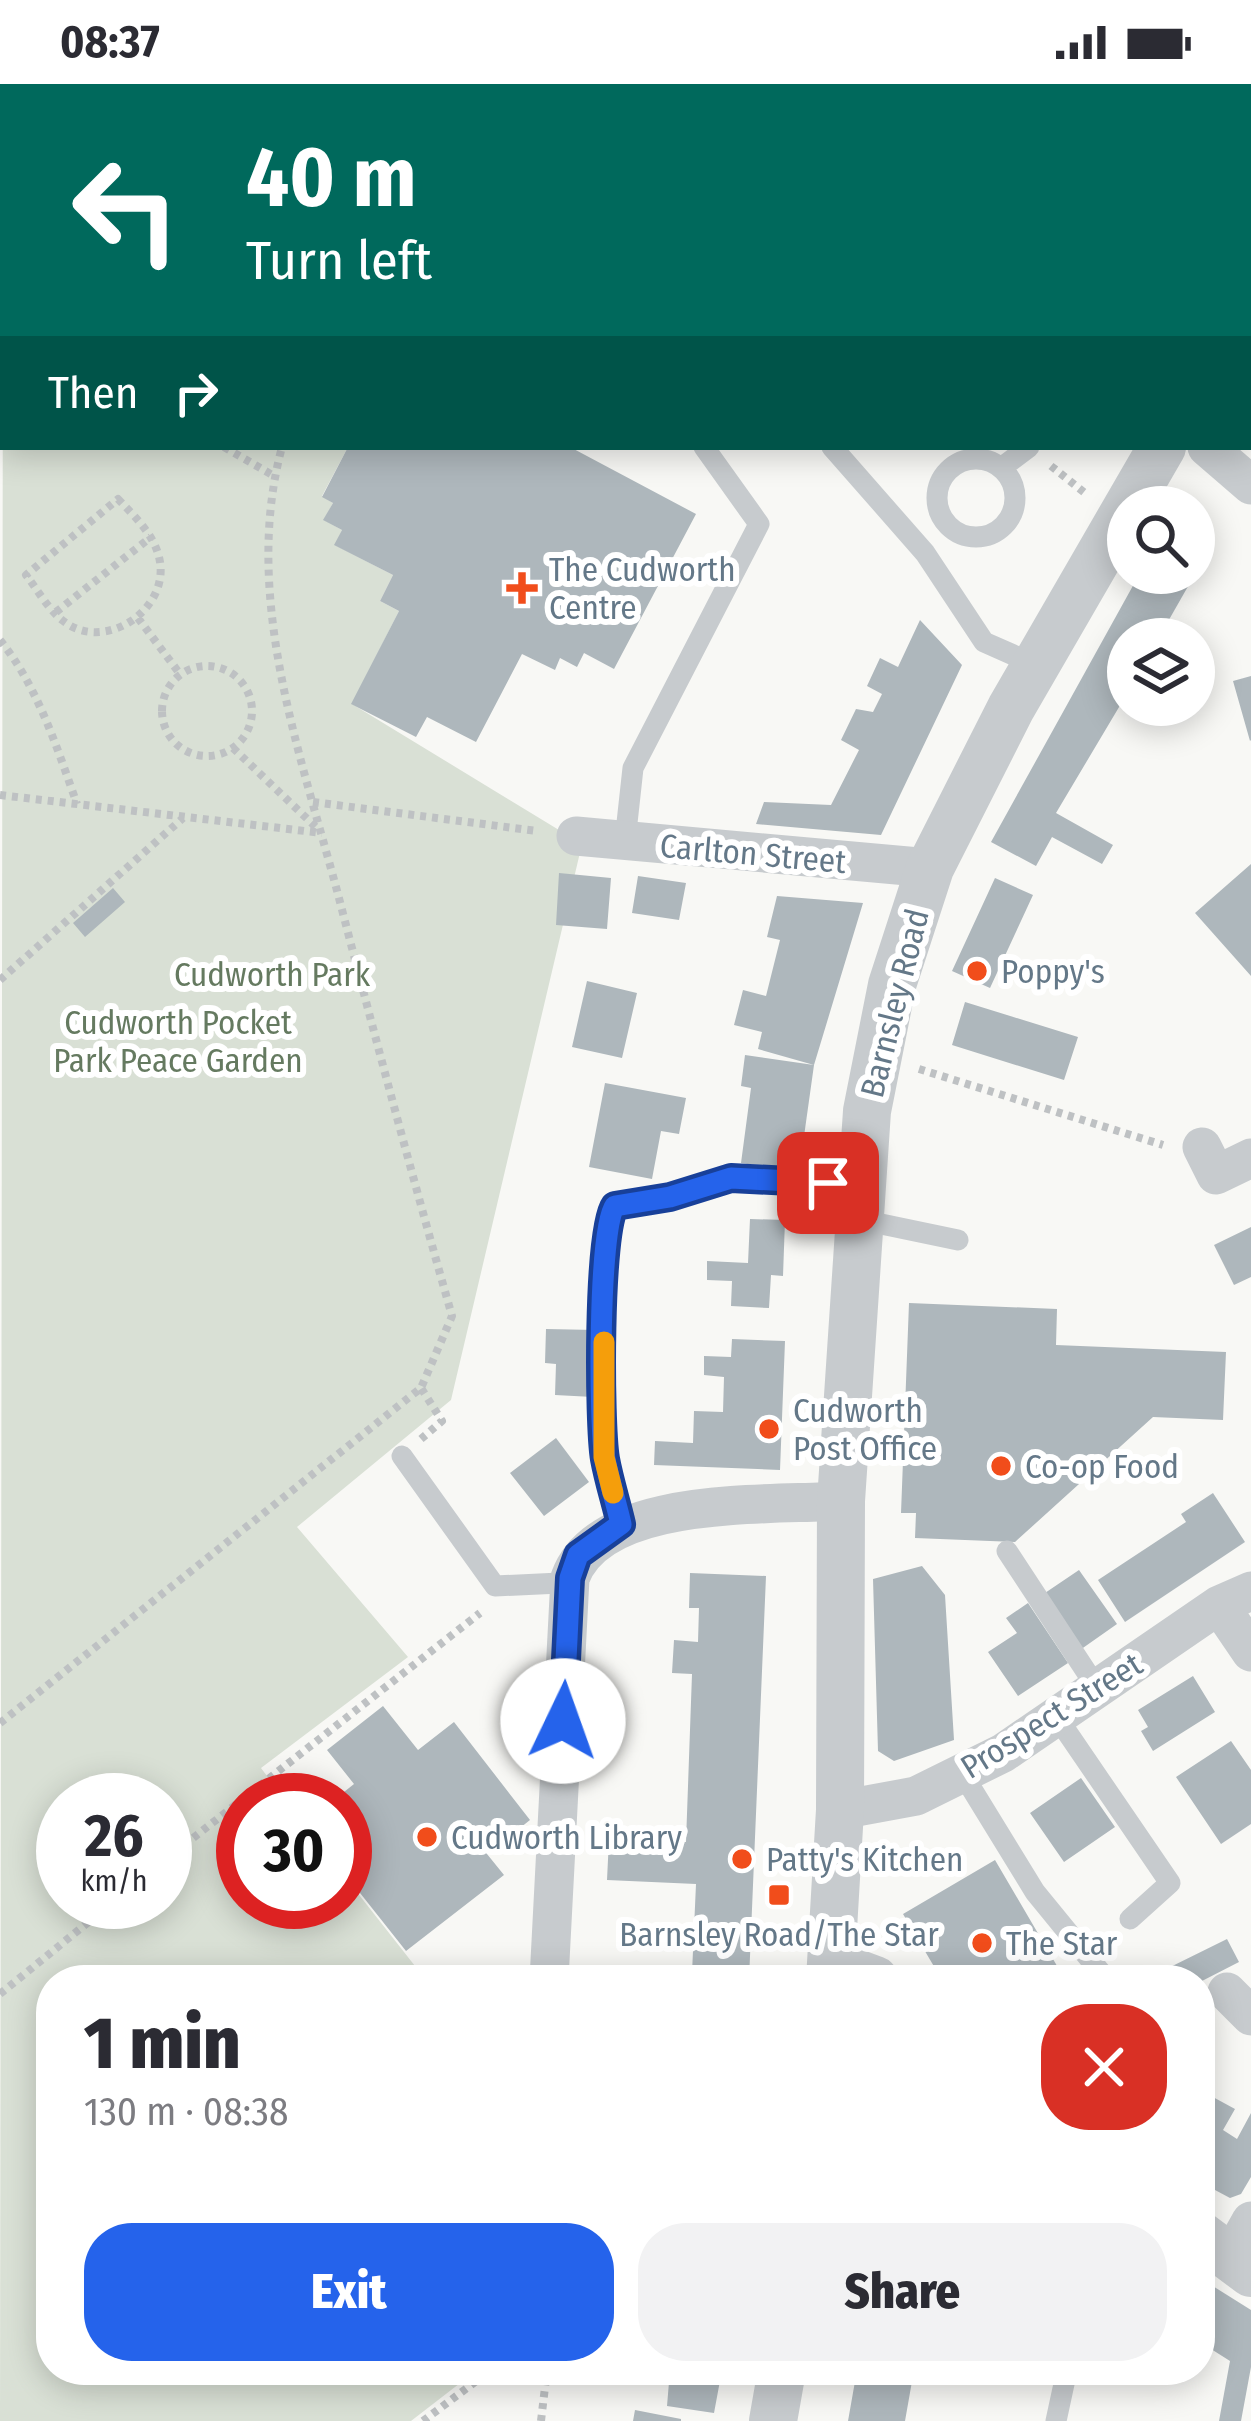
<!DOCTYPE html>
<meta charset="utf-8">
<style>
:root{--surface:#fff;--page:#f2f2f3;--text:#2b2b33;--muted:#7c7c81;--accent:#2563eb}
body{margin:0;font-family:"Fira Sans Condensed",sans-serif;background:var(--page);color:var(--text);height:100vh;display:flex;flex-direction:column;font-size:45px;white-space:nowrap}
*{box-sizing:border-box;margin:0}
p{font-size:39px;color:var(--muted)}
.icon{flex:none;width:66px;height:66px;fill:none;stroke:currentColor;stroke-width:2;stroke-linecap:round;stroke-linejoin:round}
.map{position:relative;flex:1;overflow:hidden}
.sheet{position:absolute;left:36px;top:1881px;width:1179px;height:420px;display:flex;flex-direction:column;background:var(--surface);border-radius:48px;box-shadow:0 6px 30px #0003}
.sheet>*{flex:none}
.guide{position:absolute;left:0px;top:0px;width:1251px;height:366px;box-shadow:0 6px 30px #0003;background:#00695c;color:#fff;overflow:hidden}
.tools{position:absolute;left:1107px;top:402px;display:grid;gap:24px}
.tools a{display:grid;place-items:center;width:108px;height:108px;border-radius:50%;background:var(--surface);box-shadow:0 6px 30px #0003;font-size:60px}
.speed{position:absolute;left:36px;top:1689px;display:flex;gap:24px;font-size:60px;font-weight:700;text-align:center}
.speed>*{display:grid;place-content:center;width:156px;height:156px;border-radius:50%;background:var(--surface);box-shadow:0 6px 30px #0003;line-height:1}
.speed small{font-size:30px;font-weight:400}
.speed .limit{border:18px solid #d22;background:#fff;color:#111}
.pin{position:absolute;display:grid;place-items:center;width:102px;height:102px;color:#fff;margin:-51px;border-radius:24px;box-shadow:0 6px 18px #0006}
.me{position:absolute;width:132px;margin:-66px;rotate:3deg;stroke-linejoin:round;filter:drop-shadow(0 0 9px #0008)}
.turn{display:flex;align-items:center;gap:42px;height:252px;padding:0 48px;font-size:54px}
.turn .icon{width:156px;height:156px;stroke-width:2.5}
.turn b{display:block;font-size:84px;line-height:102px}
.then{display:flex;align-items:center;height:114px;padding:0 48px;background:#0003;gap:24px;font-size:45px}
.round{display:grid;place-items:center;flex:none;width:126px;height:126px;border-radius:48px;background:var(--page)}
.head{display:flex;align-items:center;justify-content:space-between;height:204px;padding:0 48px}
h1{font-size:72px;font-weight:800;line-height:90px}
.button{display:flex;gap:24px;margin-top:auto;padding:24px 48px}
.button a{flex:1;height:138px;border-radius:48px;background:var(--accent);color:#fff;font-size:48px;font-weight:800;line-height:138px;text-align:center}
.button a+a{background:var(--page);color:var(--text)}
.status{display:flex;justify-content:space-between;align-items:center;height:84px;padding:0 60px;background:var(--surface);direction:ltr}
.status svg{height:33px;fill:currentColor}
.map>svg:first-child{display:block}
.green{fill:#d9e0d5;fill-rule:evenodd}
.building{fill:#aeb7bc}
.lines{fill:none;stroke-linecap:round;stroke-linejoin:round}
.path{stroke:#bec1c3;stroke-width:8;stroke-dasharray:6 6;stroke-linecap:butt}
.service{stroke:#c7cbce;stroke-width:21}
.minor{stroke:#c7cbce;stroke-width:39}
.tertiary{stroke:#c7cbce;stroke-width:48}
.route-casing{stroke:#184099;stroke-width:30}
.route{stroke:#2563eb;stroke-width:21}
.slow{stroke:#f59e0b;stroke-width:21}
.poi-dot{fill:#f14d1b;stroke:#fff;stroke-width:4.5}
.labels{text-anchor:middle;stroke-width:12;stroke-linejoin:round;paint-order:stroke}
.poi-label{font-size:33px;fill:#647888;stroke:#fff;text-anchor:start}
.street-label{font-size:33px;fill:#647888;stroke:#fff}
.park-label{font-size:33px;fill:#657a60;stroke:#fff}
</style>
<div class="status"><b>08:37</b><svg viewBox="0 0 49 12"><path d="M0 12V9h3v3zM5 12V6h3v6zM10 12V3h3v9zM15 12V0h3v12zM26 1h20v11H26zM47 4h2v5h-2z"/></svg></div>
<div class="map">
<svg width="1251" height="2337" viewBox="0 0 1251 2337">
<rect width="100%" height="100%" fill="#f8f8f5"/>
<path class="green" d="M3,187V363H348L322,412L333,419L324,436L342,446L335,461L393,491L380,517L399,527L352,620L582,760L451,1316L297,1443L408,1573L261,1684L285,1716H243V1818H345V1793L426,1896H51V2286H477L411,2337H0ZM63,1716H165V1818H63Z"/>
<path class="building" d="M348,363H570L696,430L614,585L584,569L577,583L560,574L555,586L522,570L476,658L427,633L416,653L351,620L399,527L380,517L393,491L334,461L342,446L323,436L333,419L322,413Z
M1194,444L1215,455L1158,555H1128V608L1056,729L1113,761L1102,780L1052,753L1036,782L991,758L1140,489H1194Z
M920,536L962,581L881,751L756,740L764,718L831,721L859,666L841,656L856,625L873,628L882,610L867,602L880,574L898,583Z
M1251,592V656L1250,657L1233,597Z
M1251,780V892L1195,829Z
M559,789L611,794L607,845L556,841Z
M638,792L686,799L679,836L632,829Z
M995,794L1033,811L990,904L952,887Z
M113,804L125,818L85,853L73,839Z
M777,812L863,819L814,981L758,965L762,948L734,941L743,906L766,912L780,856L767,853Z
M587,897L637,909L622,974L572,963Z
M965,918L1078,953L1064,996L952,961Z
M745,971L814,981L799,1088L741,1079L751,1004L741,1002Z
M605,999L686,1014L679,1050L661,1047L652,1095L589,1083Z
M750,1135L785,1136L783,1192L771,1191L769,1224L731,1222L732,1197L707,1196V1177L748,1179Z
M1251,1143V1193L1234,1201L1214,1161Z
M909,1219L1057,1225L1056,1261L1226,1268L1223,1336L1153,1333L1015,1458L915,1454L916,1429H901Z
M546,1245L595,1246L593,1313L555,1311L556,1280L545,1279Z
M732,1255L785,1257L780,1386L654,1381L655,1357L693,1359L694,1327L723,1328L724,1293L704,1291V1272L731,1273Z
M556,1354L589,1398L544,1432L510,1389Z
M1213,1409L1245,1458L1125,1538L1098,1496L1186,1438L1181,1430Z
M922,1482L945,1511L954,1656L894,1677L878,1667L873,1495Z
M1079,1486L1117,1540L1080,1566L1042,1511Z
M690,1489L766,1492L749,1896H673L674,1888L692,1889L696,1800L607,1796L609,1755L686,1758L692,1590L672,1589L674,1556L698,1558L699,1524H689Z
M1028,1519L1068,1579L1018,1612L988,1568L1017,1549L1006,1534Z
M1193,1592L1215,1628L1153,1667L1141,1647L1148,1643L1138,1626Z
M383,1622L418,1666L454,1638L530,1736L487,1770L504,1791L406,1867L345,1790V1716H334L354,1700L327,1666Z
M1231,1657L1251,1686V1740L1221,1760L1176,1693Z
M1081,1694L1115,1743L1064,1778L1030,1729Z
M995,1776L1060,1887L1045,1896H942L903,1830Z
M1227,1855L1239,1878L1200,1898L1144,1896Z
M1200,2006L1235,2025L1223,2046L1237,2055L1251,2029V2093L1241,2110L1230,2114L1200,2098Z
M1200,2194L1251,2226V2283L1241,2337H1219L1230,2277L1200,2258Z
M651,2286H722L714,2329L667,2322L669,2298H649Z
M857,2286H914L905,2337H848Z
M635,2326L681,2335V2337H633Z"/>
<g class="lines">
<path class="path" d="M316,0V3
M188,3L191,0
M0,47L3,50
M0,197L3,195
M0,226L3,230
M224,363L274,392
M1051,382L1086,410
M118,415C135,433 156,452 160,478C168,527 103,570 62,536C48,525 37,505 26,491Z
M56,528L151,453
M138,534L180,590
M0,556C38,603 57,664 77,720
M162 627a45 45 0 1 1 90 0a45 45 0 1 1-90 0Z
M233,664L321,748
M0,711L322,749
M313,718L537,747
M0,896L183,734
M919,985L1163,1061
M421,1355L442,1337L421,1304
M0,1639L421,1304L452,1232C413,1095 376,957 340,818C302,673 241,514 282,363
M165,1776L480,1529
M0,1910L113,1818
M423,2337L491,2286
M541,2337L547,2286"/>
<path class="service" d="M832,363L925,469L984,558L1036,581
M937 414a39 39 0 1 1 78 0a39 39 0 1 1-78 0Z
M1001,384L1029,363
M625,757L633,684L759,440L704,363
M862,1136L958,1156
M402,1372L495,1502L560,1499L570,1508
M621,1440C616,1418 609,1397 605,1375C599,1339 597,1146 615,1122L670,1113L731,1094L863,1102
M1007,1467L1097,1604
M1056,1632L1170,1799L1130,1835
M962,1689L1035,1808L1102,1890
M1056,2337L1067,2286"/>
<path class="minor" d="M383,0L384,3
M546,3L550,0
M1207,363L1251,401
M576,752L930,784
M1202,1063L1216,1091L1251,1074
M1219,1521L1251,1568
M840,1726L916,1712L1003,1669L1219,1521L1251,1507
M549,1896L570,1494C600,1411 765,1422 841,1417
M1227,1908L1251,1932
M1232,2171L1251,2137"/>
<path class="tertiary" d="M1248,149L1251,142
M832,1880L875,1896
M830,1896L840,1726L841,1417L867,1027L892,901L930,784L1011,624L1162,363
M1200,2151L1251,2189
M773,2337L782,2286"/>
</g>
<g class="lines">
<g class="route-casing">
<path id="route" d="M563,1637L570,1494L578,1471L621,1440C616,1418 609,1397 605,1375C599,1340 598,1144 615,1122L670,1113L731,1094L828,1099"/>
</g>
<use href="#route" class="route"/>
<path class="slow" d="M604,1258V1373L613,1409"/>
</g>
<g class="poi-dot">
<path d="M516 486h12v12h12v12h-12v12h-12v-12h-12v-12h12z"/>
<circle cx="977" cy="887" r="12"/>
<circle cx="769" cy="1345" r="12"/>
<circle cx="1001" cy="1382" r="12"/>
<circle cx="427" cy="1753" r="12"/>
<circle cx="742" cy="1775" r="12"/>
<rect x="767" y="1799" width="24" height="24" rx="6"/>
<circle cx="982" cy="1859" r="12"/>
</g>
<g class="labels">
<g class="poi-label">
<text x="549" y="497">The Cudworth<tspan x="549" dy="38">Centre</tspan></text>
<text x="1001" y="899">Poppy's</text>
<text x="793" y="1338">Cudworth<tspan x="793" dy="38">Post Office</tspan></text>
<text x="1025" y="1394">Co-op Food</text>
<text x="451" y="1765">Cudworth Library</text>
<text x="766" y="1787">Patty's Kitchen</text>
<text x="779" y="1862" text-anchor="middle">Barnsley Road/The Star</text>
<text x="1006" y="1871">The Star</text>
</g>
<g class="street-label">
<text transform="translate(753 769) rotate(5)" y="12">Carlton Street</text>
<text transform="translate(894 919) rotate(-76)" y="12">Barnsley Road</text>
<text transform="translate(1051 1631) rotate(-32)" y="12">Prospect Street</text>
</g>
<g class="park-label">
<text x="272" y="902">Cudworth Park</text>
<text x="178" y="950">Cudworth Pocket<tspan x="178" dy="38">Park Peace Garden</tspan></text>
</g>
</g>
</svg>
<div class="tools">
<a><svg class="icon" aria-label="search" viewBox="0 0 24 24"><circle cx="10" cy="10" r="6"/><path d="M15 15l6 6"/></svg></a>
<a><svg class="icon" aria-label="layers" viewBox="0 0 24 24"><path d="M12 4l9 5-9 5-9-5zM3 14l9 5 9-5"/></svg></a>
</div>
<div class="speed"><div>26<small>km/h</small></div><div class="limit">30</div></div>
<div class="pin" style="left:828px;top:1099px;background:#d93025"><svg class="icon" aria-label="arrive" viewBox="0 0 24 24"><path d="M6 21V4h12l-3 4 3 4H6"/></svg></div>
<svg class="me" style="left:563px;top:1637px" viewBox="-20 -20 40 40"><circle r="19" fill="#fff"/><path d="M0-13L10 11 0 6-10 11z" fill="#2563eb"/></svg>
<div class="guide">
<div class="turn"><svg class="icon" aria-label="left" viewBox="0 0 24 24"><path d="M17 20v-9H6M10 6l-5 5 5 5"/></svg><div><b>40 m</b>Turn left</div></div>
<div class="then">Then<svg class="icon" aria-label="right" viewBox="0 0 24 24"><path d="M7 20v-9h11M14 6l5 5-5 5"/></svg></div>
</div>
<section class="sheet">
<div class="head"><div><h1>1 min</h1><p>130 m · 08:38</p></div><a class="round" style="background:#d93025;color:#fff"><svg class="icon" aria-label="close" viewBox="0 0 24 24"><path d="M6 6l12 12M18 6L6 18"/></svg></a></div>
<div class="button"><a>Exit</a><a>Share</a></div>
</section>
</div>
